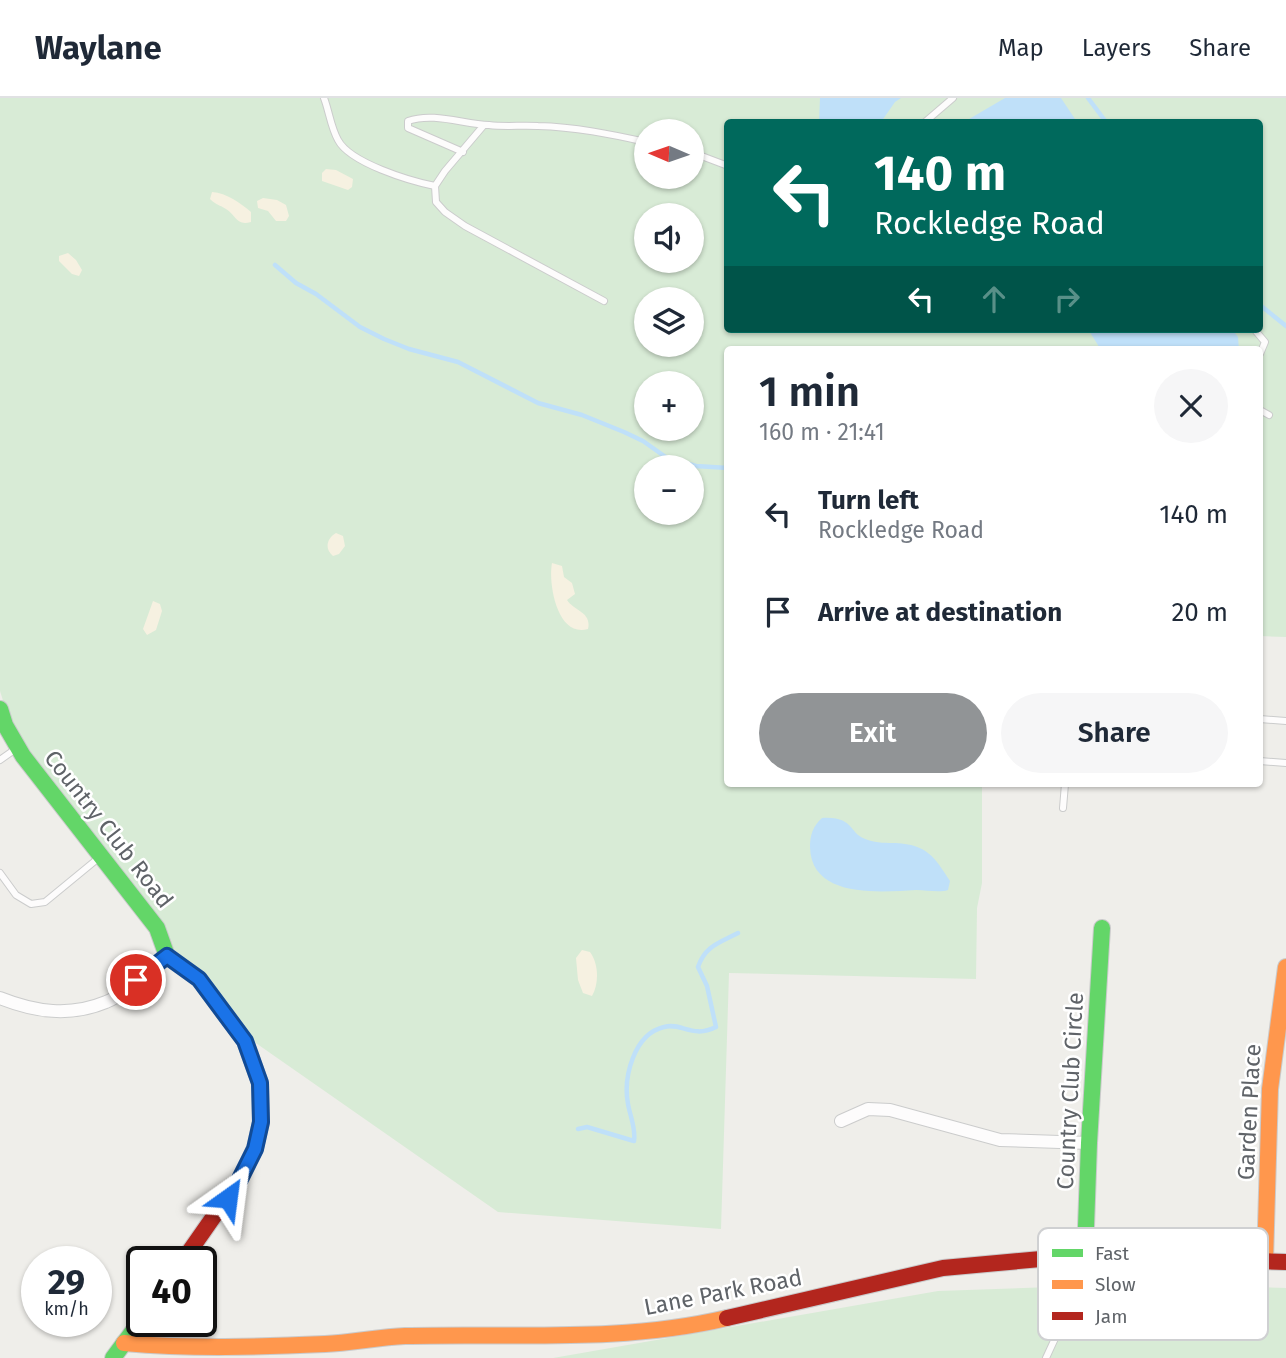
<!DOCTYPE html>
<meta charset="utf-8">
<style>
:root{--surface:#fff;--page:#f6f6f7;--text:#1f2937;--muted:#747a83;--line:#e0e1e3;--accent:#919496}
body{margin:0;font-family:"Fira Sans",sans-serif;background:var(--page);color:var(--text);height:100vh;display:flex;flex-direction:column;font-size:26px;white-space:nowrap}
*{box-sizing:border-box;margin:0}
p{font-size:23px;color:var(--muted)}
.icon{flex:none;width:38px;height:38px;fill:none;stroke:currentColor;stroke-width:2;stroke-linecap:round;stroke-linejoin:round}
.map{position:relative;flex:1;overflow:hidden}
.side{position:absolute;left:724px;top:248px;width:539px;height:441px;display:flex;flex-direction:column;background:var(--surface);border-radius:7px;box-shadow:0 2px 5px #0004}
.side>*{flex:none}
.banner{position:absolute;left:724px;top:21px;width:539px;height:214px;border-radius:7px;box-shadow:0 2px 5px #0004;background:#00695c;color:#fff;overflow:hidden}
.needle{width:46px;rotate:272deg}
.fabs{position:absolute;left:634px;top:21px;display:grid;gap:14px}
.fabs a{display:grid;place-items:center;width:70px;height:70px;border-radius:50%;background:var(--surface);box-shadow:0 2px 5px #0004;font-size:35px}
.speed{position:absolute;left:21px;top:1148px;display:flex;gap:14px;font-size:35px;font-weight:700;text-align:center}
.speed>*{display:grid;place-content:center;width:91px;height:91px;border-radius:50%;background:var(--surface);box-shadow:0 2px 5px #0004;line-height:1}
.speed small{font-size:18px;font-weight:400}
.speed .limit{border:4px solid #111;border-radius:10px;background:#fff;color:#111}
.pin{position:absolute;display:grid;place-items:center;width:60px;height:60px;color:#fff;margin:-30px;border:4px solid #fff;border-radius:50%;box-shadow:0 2px 7px #0007}
.me{position:absolute;width:77px;margin:-38px;rotate:31deg;stroke-linejoin:round;filter:drop-shadow(0 0 5px #0008)}
.turn{display:flex;align-items:center;gap:24px;height:147px;padding:0 35px;font-size:32px}
.turn .icon{width:91px;height:91px;stroke-width:2.5}
.turn b{display:block;font-size:49px;line-height:60px}
.lanes{display:flex;align-items:center;height:66px;padding:0 35px;background:#0003;justify-content:center;gap:35px;direction:ltr}
.lanes .off{opacity:.35}
.round{display:grid;place-items:center;flex:none;width:74px;height:74px;border-radius:37px;background:var(--page)}
.overview{display:flex;align-items:center;justify-content:space-between;height:119px;padding:0 35px}
h1{font-size:42px;font-weight:600;line-height:52px}
.button{display:flex;gap:14px;margin-top:auto;padding:14px 35px}
.button a{flex:1;height:80px;border-radius:42px;background:var(--accent);color:#fff;font-size:28px;font-weight:600;line-height:80px;text-align:center}
.button a+a{background:var(--page);color:var(--text)}
ul{padding:0;list-style:none}
li{display:flex;align-items:center;gap:21px;height:98px;padding:0 35px}
li div{flex:1}
li b{display:block;font-size:26px}
li em{font-style:normal}
header{display:flex;align-items:center;gap:42px;box-sizing:border-box;height:98px;padding:0 35px;background:var(--surface);border-bottom:2px solid var(--line)}
header strong{font-size:33px}
nav{display:flex;gap:38px;margin-inline-start:auto;font-size:24px}
.map>svg:first-child{display:block}
.green{fill:#d8ebd6;fill-rule:evenodd}
.sand{fill:#f6f1e1}
.water{fill:#bfe0f9}
.lines{fill:none;stroke-linecap:round;stroke-linejoin:round}
.stream{stroke:#bfe0f9;stroke-width:4.5}
.lane-casing{stroke:#cbcccc;stroke-width:8}
.street-casing{stroke:#cbcccc;stroke-width:14}
.fast-casing{stroke:#cacacb;stroke-width:18}
.slow-casing{stroke:#cacacb;stroke-width:18}
.jam-casing{stroke:#cacacb;stroke-width:18}
.lane{stroke:#fdfcfc;stroke-width:6}
.street{stroke:#fdfcfc;stroke-width:12}
.fast{stroke:#63d668;stroke-width:16}
.slow{stroke:#ff974d;stroke-width:16}
.jam{stroke:#b3261e;stroke-width:16}
.route-casing{stroke:#114b97;stroke-width:18}
.route{stroke:#1a73e8;stroke-width:12}
.labels{text-anchor:middle;stroke-width:5;stroke-linejoin:round;paint-order:stroke}
.street-label{font-size:23px;fill:#5f6368;stroke:#fff}
.key{fill:#fff;stroke:#cfd0d2;stroke-width:2}
.key-label{font-size:19px;fill:#5f6368}
</style>
<header>
<strong>Waylane</strong>
<nav><a>Map</a><a>Layers</a><a>Share</a></nav>
</header>
<div class="map">
<svg width="1286" height="1260" viewBox="0 0 1286 1260">
<rect width="100%" height="100%" fill="#efeeea"/>
<path class="green" d="M0,0H1286V539L1260,538V252H728V686H982V785L977,810L976,881L729,875L721,1131L498,1114L250,941L172,854L28,655L10,625L0,593ZM728,24H1260V231H728ZM646,33H691V79H646ZM646,117H691V163H646ZM646,201H691V247H646ZM646,285H691V331H646ZM646,369H691V415H646Z
M1140,1186L1286,1190V1260H553L938,1193Z"/>
<path class="sand" d="M326,71L336,72L353,81L352,89L348,92L322,83V75Z
M212,94C227,95 240,105 251,114V124C236,128 237,118 226,111C220,107 216,107 210,101Z
M263,100L277,102L286,107L289,118L286,123H276L268,113L258,110L257,103Z
M68,155L76,162L82,172L79,178L72,176L59,163V158Z
M336,435L343,438L345,448L339,456L333,458C324,451 327,440 336,435Z
M552,465L562,468L564,479L572,485L575,496L567,502C574,513 592,514 588,531C557,540 548,485 552,465Z
M153,503L160,506L162,513L156,532L147,537L143,531Z
M582,852L590,854C599,866 599,886 592,898L583,895L578,882L576,860Z"/>
<path class="water" d="M820,0H901L895,4L881,24H819Z
M1005,0H1061L1077,24H964Z
M1088,231H1232L1238,239L1239,252H1101Z
M822,720C856,718 848,737 868,742C877,745 887,745 896,745C927,747 934,758 950,783L948,792C939,795 927,792 916,792C881,794 811,801 810,749C810,737 813,728 822,720Z"/>
<g class="lines">
<path class="stream" d="M1088,0L1106,24
M275,167L296,185L316,196L360,229L384,241L409,251L458,264L538,305L582,317L624,334L643,343L667,360L696,368L728,370
M1260,207L1286,228
M578,1031L587,1029L634,1043C636,1030 630,1018 628,1006C623,979 634,936 664,929C682,924 692,941 716,929L707,888L698,869C705,848 719,845 738,835"/>
<g class="lane-casing">
<path id="lane" d="M324,0C329,13 331,30 338,42C350,65 410,83 435,88
M925,24L953,0
M484,27L445,73L435,88L436,104L445,114L465,128L604,203
M463,54L408,30V23C433,14 463,26 489,27C505,29 522,27 538,28C575,29 610,36 646,44
M691,54L728,68
M1254,231L1265,244L1260,256
M1260,312L1269,317
M1260,621L1286,623
M0,662L17,650
M1260,663L1286,665
M1063,710L1065,686
M0,775L16,797L31,806L45,804L101,758
M1046,1260C1061,1227 1077,1197 1080,1160"/>
</g>
<g class="street-casing">
<path id="street" d="M0,900C35,914 70,919 106,904C123,898 152,870 167,858
M841,1023L868,1011L890,1012L1000,1042L1089,1045"/>
</g>
<g class="fast-casing">
<path id="fast" d="M0,611L5,627L23,658L157,830L167,858L199,881L245,943L260,985L261,1024L255,1050L247,1067
M1085,1157L1089,1045L1102,830
M113,1260L142,1221"/>
</g>
<g class="slow-casing">
<path id="slow" d="M1265,1163L1270,991L1286,869
M124,1245C191,1251 259,1249 325,1246C352,1245 378,1239 405,1238C512,1235 622,1245 727,1220"/>
</g>
<g class="jam-casing">
<path id="jam" d="M182,1164L240,1081L247,1067
M727,1220L943,1170L1085,1157L1286,1164"/>
</g>
<use href="#lane" class="lane"/>
<use href="#street" class="street"/>
<use href="#fast" class="fast"/>
<use href="#slow" class="slow"/>
<use href="#jam" class="jam"/>
</g>
<g class="lines">
<g class="route-casing">
<path id="route" d="M136,882L167,858L199,881L245,943L260,985L261,1024L255,1051L240,1081L228,1100"/>
</g>
<use href="#route" class="route"/>
</g>
<g class="labels">
<g class="street-label">
<text transform="translate(109 731) rotate(52)" y="8">Country Club Road</text>
<text transform="translate(1070 993) rotate(-87)" y="8">Country Club Circle</text>
<text transform="translate(1249 1014) rotate(-87)" y="8">Garden Place</text>
<text transform="translate(723 1194) rotate(-11)" y="8">Lane Park Road</text>
</g>
</g>
<rect x="1038" y="1130" width="230" height="112" rx="10" class="key"/>
<rect x="1052" y="1151" width="31" height="8" fill="#63d668"/>
<rect x="1052" y="1182" width="31" height="9" fill="#ff974d"/>
<rect x="1052" y="1214" width="31" height="8" fill="#b3261e"/>
<g class="key-label">
<text x="1095" y="1162">Fast</text>
<text x="1095" y="1193">Slow</text>
<text x="1095" y="1225">Jam</text>
</g>
</svg>
<div class="fabs">
<a><svg class="needle" viewBox="-14 -14 28 28"><path d="M0-13l5 13h-10z" fill="#e53935"/><path d="M0 13l5-13h-10z" fill="#747a83"/></svg></a>
<a><svg class="icon" aria-label="sound" viewBox="0 0 24 24"><path d="M4 9h4l5-4v14l-5-4H4zM17 9q2 3 0 6"/></svg></a>
<a><svg class="icon" aria-label="layers" viewBox="0 0 24 24"><path d="M12 4l9 5-9 5-9-5zM3 14l9 5 9-5"/></svg></a>
<a>+</a>
<a>−</a>
</div>
<div class="speed"><div>29<small>km/h</small></div><div class="limit">40</div></div>
<div class="pin" style="left:136px;top:882px;background:#d93025"><svg class="icon" aria-label="arrive" viewBox="0 0 24 24"><path d="M6 21V4h12l-3 4 3 4H6"/></svg></div>
<svg class="me" style="left:228px;top:1100px" viewBox="-20 -20 40 40"><path d="M0-17L14 15 0 8-14 15z" fill="#1a73e8" stroke="#fff" stroke-width="4"/></svg>
<div class="banner">
<div class="turn"><svg class="icon" aria-label="left" viewBox="0 0 24 24"><path d="M17 20v-9H6M10 6l-5 5 5 5"/></svg><div><b>140 m</b>Rockledge Road</div></div>
<div class="lanes"><svg class="icon" aria-label="left" viewBox="0 0 24 24"><path d="M17 20v-9H6M10 6l-5 5 5 5"/></svg><svg class="icon off" aria-label="ahead" viewBox="0 0 24 24"><path d="M12 20V5M6 11l6-6 6 6"/></svg><svg class="icon off" aria-label="right" viewBox="0 0 24 24"><path d="M7 20v-9h11M14 6l5 5-5 5"/></svg></div>
</div>
<section class="side">
<div class="overview"><div><h1>1 min</h1><p>160 m · 21:41</p></div><a class="round"><svg class="icon" aria-label="close" viewBox="0 0 24 24"><path d="M6 6l12 12M18 6L6 18"/></svg></a></div>
<ul>
<li><svg class="icon" aria-label="left" viewBox="0 0 24 24"><path d="M17 20v-9H6M10 6l-5 5 5 5"/></svg><div><b>Turn left</b><p>Rockledge Road</p></div><em>140 m</em></li>
<li><svg class="icon" aria-label="arrive" viewBox="0 0 24 24"><path d="M6 21V4h12l-3 4 3 4H6"/></svg><div><b>Arrive at destination</b></div><em>20 m</em></li>
</ul>
<div class="button"><a>Exit</a><a>Share</a></div>
</section>
</div>
